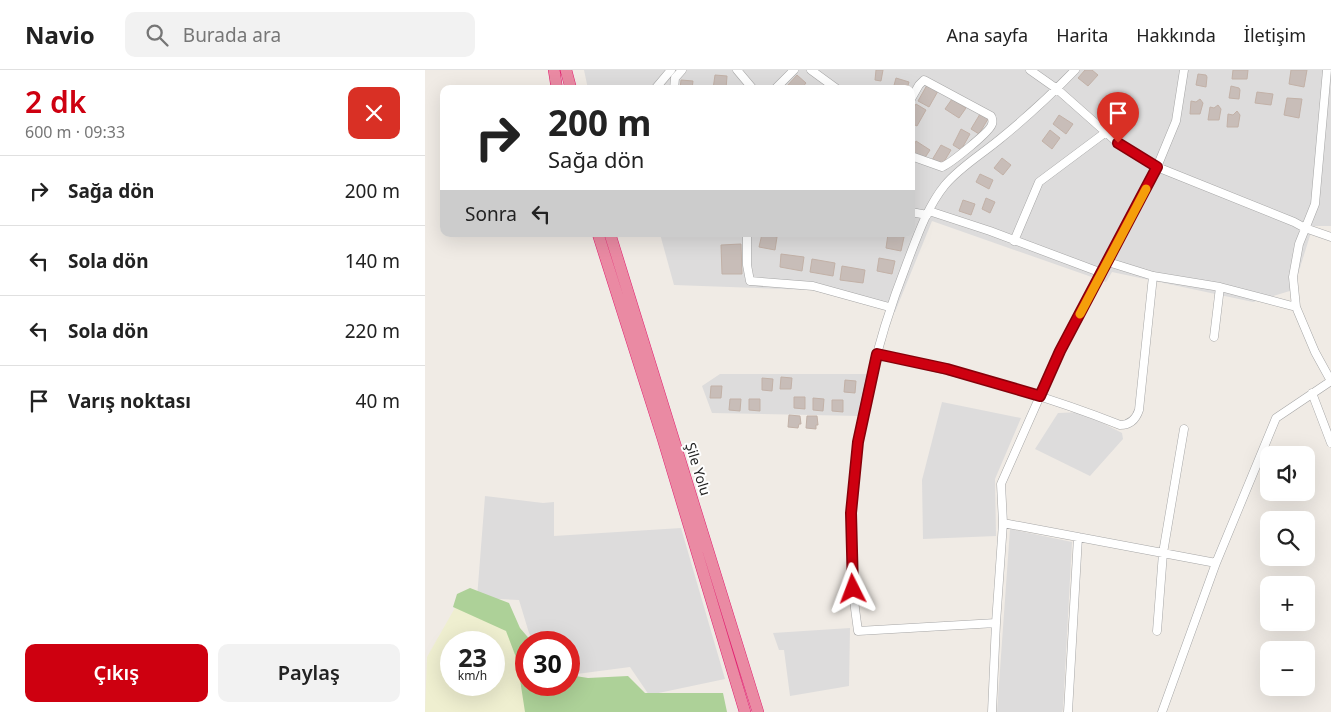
<!DOCTYPE html>
<html lang="tr">
<meta charset="utf-8">
<style>
:root{--surface:#fff;--page:#f2f2f2;--text:#222;--muted:#767676;--line:#e0e0e0;--accent:#ce0010}
body{margin:0;font-family:"Noto Sans",sans-serif;background:var(--page);color:var(--text);height:100vh;display:flex;flex-direction:column;font-size:19px;white-space:nowrap}
*{box-sizing:border-box;margin:0}
p{font-size:16px;color:var(--muted)}
.icon{flex:none;width:28px;height:28px;fill:none;stroke:currentColor;stroke-width:2;stroke-linecap:round;stroke-linejoin:round}
.map{position:relative;flex:1;overflow:hidden}
.side{display:flex;flex-direction:column;background:var(--surface);width:425px}
.side>*{flex:none}
.hud{position:absolute;left:15px;top:15px;width:475px;height:152px;border-radius:10px;box-shadow:0 5px 20px #0002;background:#fff;color:var(--text);overflow:hidden}
.buttons{position:absolute;left:835px;top:376px;display:grid;gap:10px}
.buttons a{display:grid;place-items:center;width:55px;height:55px;border-radius:10px;background:var(--surface);box-shadow:0 5px 20px #0002;font-size:25px}
.speed{position:absolute;left:15px;top:561px;display:flex;gap:10px;font-size:25px;font-weight:700;text-align:center}
.speed>*{display:grid;place-content:center;width:65px;height:65px;border-radius:50%;background:var(--surface);box-shadow:0 5px 20px #0002;line-height:1}
.speed small{font-size:12px;font-weight:400}
.speed .limit{border:8px solid #d22;background:#fff;color:#111}
.pin{position:absolute;display:grid;place-items:center;width:42px;height:42px;color:#fff;margin:-51px -21px;border-radius:50% 50% 50% 0;rotate:-45deg;box-shadow:0 0 5px #0007}
.pin .icon{rotate:45deg}
.me{position:absolute;width:55px;margin:-28px;rotate:357deg;stroke-linejoin:round;filter:drop-shadow(0 0 4px #0008)}
.turn{display:flex;align-items:center;gap:18px;height:105px;padding:0 25px;font-size:22px}
.turn .icon{width:65px;height:65px;stroke-width:2.5}
.turn b{display:block;font-size:35px;line-height:42px}
.then{display:flex;align-items:center;height:48px;padding:0 25px;background:#0003;gap:10px;font-size:19px}
.round{display:grid;place-items:center;flex:none;width:52px;height:52px;border-radius:10px;background:var(--page)}
.summary{display:flex;align-items:center;justify-content:space-between;height:85px;padding:0 25px}
h1{font-size:30px;font-weight:600;line-height:38px;color:var(--accent)}
.button{display:flex;gap:10px;margin-top:auto;padding:10px 25px}
.button a{flex:1;height:58px;border-radius:10px;background:var(--accent);color:#fff;font-size:20px;font-weight:600;line-height:58px;text-align:center}
.button a+a{background:var(--page);color:var(--text)}
ul{padding:0;list-style:none}
li{display:flex;align-items:center;gap:15px;height:70px;padding:0 25px;border-top:1px solid var(--line)}
li div{flex:1}
li b{display:block;font-size:19px}
li em{font-style:normal}
header{display:flex;align-items:center;gap:30px;box-sizing:border-box;height:70px;padding:0 25px;background:var(--surface);border-bottom:1px solid var(--line)}
header strong{font-size:24px}
nav{display:flex;gap:28px;margin-inline-start:auto;font-size:18px}
.search{width:350px;height:45px;background:var(--page);display:flex;align-items:center;gap:12px;box-sizing:border-box;padding:0 18px;border-radius:10px;color:var(--muted);font-size:19px}
main{display:flex;flex:1;min-height:0}
.map>svg:first-child{display:block}
.residential{fill:#dddcdc}
.farmland{fill:#efefd0;fill-rule:evenodd}
.forest{fill:#add198}
.building{fill:#c8bdb8;stroke:#c2b1a7}
.lines{fill:none;stroke-linecap:round;stroke-linejoin:round}
.minor-casing{stroke:#a6a6a6;stroke-width:9}
.highway-casing{stroke:#e11f70;stroke-width:12}
.minor{stroke:#fff;stroke-width:8}
.highway{stroke:#ea8aa3;stroke-width:11}
.route-casing{stroke:#86000a;stroke-width:12}
.route{stroke:#ce0010;stroke-width:9}
.slow{stroke:#f59e0b;stroke-width:9}
.labels{text-anchor:middle;stroke-width:4;stroke-linejoin:round;paint-order:stroke}
.street-label{font-size:14px;fill:#1f1f1f;stroke:#fff}
</style>
<header>
<strong>Navio</strong>
<div class="search"><svg class="icon" aria-label="search" viewBox="0 0 24 24"><circle cx="10" cy="10" r="6"/><path d="M15 15l6 6"/></svg>Burada ara</div>
<nav><a>Ana sayfa</a><a>Harita</a><a>Hakkında</a><a>İletişim</a></nav>
</header>
<main>
<section class="side">
<div class="summary"><div><h1>2 dk</h1><p>600 m · 09:33</p></div><a class="round" style="background:#d93025;color:#fff"><svg class="icon" aria-label="close" viewBox="0 0 24 24"><path d="M6 6l12 12M18 6L6 18"/></svg></a></div>
<ul>
<li><svg class="icon" aria-label="right" viewBox="0 0 24 24"><path d="M7 20v-9h11M14 6l5 5-5 5"/></svg><div><b>Sağa dön</b></div><em>200 m</em></li>
<li><svg class="icon" aria-label="left" viewBox="0 0 24 24"><path d="M17 20v-9H6M10 6l-5 5 5 5"/></svg><div><b>Sola dön</b></div><em>140 m</em></li>
<li><svg class="icon" aria-label="left" viewBox="0 0 24 24"><path d="M17 20v-9H6M10 6l-5 5 5 5"/></svg><div><b>Sola dön</b></div><em>220 m</em></li>
<li><svg class="icon" aria-label="arrive" viewBox="0 0 24 24"><path d="M6 21V4h12l-3 4 3 4H6"/></svg><div><b>Varış noktası</b></div><em>40 m</em></li>
</ul>
<div class="button"><a>Çıkış</a><a>Paylaş</a></div>
</section>
<div class="map">
<svg width="906" height="642" viewBox="0 0 906 642">
<rect width="100%" height="100%" fill="#f0ebe5"/>
<path class="residential" d="M159,0H906V156H888L868,220L828,232L687,202L681,212L507,151L470,242L387,220L249,215L235,164H486V19H163Z
M295,304H442L435,346L287,343L277,316Z
M517,332L596,348L570,409L571,466L498,469L497,410Z
M656,342L697,363L698,369L665,406L610,379L633,343Z
M60,426L118,433L129,432V466L256,458L300,609L224,625L205,597L144,605V572H109L104,563L94,530L52,528Z
M585,459L647,472L638,639L637,642H572Z
M425,558L424,616L365,626L359,580H354L348,563Z"/>
<path class="farmland" d="M36,530L88,566L102,642H0L2,587L31,536ZM26,572H69V615H26Z"/>
<path class="forest" d="M45,518L84,533L95,558L107,572H101V615H144V605L163,608L203,606L220,623H298L302,642H100L92,590L81,561L28,537L32,524Z"/>
<path class="building" d="M451,0H458L456,11L450,10Z
M660,0H667L673,5L663,16L653,8Z
M808,0H823L822,9H807Z
M866,0H882L879,17L864,14Z
M773,4L781,5L782,7L781,17L771,15Z
M290,5L302,6L301,19H288Z
M372,5L381,13L376,19H363L361,17Z
M471,8L484,12L482,19H468Z
M256,10L268,11L267,19H255Z
M502,15L513,21L504,37L493,31Z
M806,16L814,18L815,20L814,29L804,28Z
M832,22L848,24L846,35L830,33Z
M862,28L877,29L874,48L859,45Z
M527,29L541,38L534,48L520,39Z
M775,29L778,33L775,44H765L766,31L771,32Z
M491,34L501,40L492,56L486,53V42Z
M793,35L796,39L794,50H783L785,37L789,38Z
M812,41L815,45L813,57H802L803,44L808,45Z
M555,44L563,49L554,64L546,59Z
M634,45L648,54L641,64L628,54Z
M536,59L545,64L536,80L528,75Z
M625,60L635,68L627,79L617,71Z
M491,71L505,80L499,89L486,81Z
M516,75L526,80L517,95L507,90Z
M577,88L586,95L578,105L569,98Z
M555,104L568,110L564,119L551,112Z
M561,128L570,132L565,143L557,139Z
M538,130L550,134L546,145L534,141Z
M337,164L352,167L350,180L334,177Z
M463,164L479,167L476,181L461,178Z
M316,174L317,204H297L296,175Z
M356,184L379,187L377,201L355,197Z
M454,188L470,191L467,204L452,201Z
M387,189L410,193L408,206L385,202Z
M417,196L440,200L438,213L415,210Z
M356,307L367,308L366,319H355Z
M337,308L348,309L347,321L337,320Z
M420,310L431,311L430,323L419,322Z
M286,316H297L296,328H285Z
M369,327H380V339L369,338Z
M388,328L399,329L398,341L388,340Z
M305,329H316L315,341L304,340Z
M324,329H335V341L324,340Z
M407,330H418V342L407,341Z
M364,345L375,346L376,354H374L373,358L363,357Z
M382,346H392L393,355H391V359L381,358Z"/>
<g class="lines">
<g class="minor-casing">
<path id="minor" d="M312,0L328,19
M386,0L412,19
M605,0L632,19L693,73L732,97L869,152L880,158L906,167
M902,0L890,134L874,174L868,207L871,237L890,282L906,311
M230,19L246,0
M249,19L250,8L257,0
M350,19L369,0
M486,29L494,15L499,10L566,46C567,47 568,52 567,54C566,61 526,93 517,97L486,86
M504,141L565,161L677,203
M486,142L502,145
M322,164V195L325,211L388,216L464,237
M589,171L614,112L681,62
M683,192L728,206L795,217L871,237
M789,267L795,217
M452,284C536,302 615,323 695,355C705,355 711,349 714,340L728,206
M887,323L906,373
M578,453L791,493
M571,553L433,561C414,435 436,311 482,193C492,167 502,137 520,115C535,97 557,84 575,69C602,47 626,25 650,0
M732,561L738,483L759,359
M567,642L571,553L578,453L576,414L635,281L732,97L751,51L759,0
M643,642L653,467
M737,642L791,493L851,348L906,311"/>
</g>
<g class="highway-casing">
<path id="highway" d="M129,0L132,19
M141,0L146,19
M173,164L238,369L320,642
M185,164L333,642"/>
</g>
<use href="#minor" class="minor"/>
<use href="#highway" class="highway"/>
</g>
<g class="lines">
<g class="route-casing">
<path id="route" d="M428,519L426,443L433,372L452,284L522,299L615,326L635,281L732,97L693,73"/>
</g>
<use href="#route" class="route"/>
<path class="slow" d="M655,244L721,119"/>
</g>
<g class="labels">
<g class="street-label">
<text transform="translate(273 399) rotate(73)" y="5">Şile Yolu</text>
</g>
</g>
</svg>
<div class="buttons">
<a><svg class="icon" aria-label="sound" viewBox="0 0 24 24"><path d="M4 9h4l5-4v14l-5-4H4zM17 9q2 3 0 6"/></svg></a>
<a><svg class="icon" aria-label="search" viewBox="0 0 24 24"><circle cx="10" cy="10" r="6"/><path d="M15 15l6 6"/></svg></a>
<a>+</a>
<a>−</a>
</div>
<div class="speed"><div>23<small>km/h</small></div><div class="limit">30</div></div>
<div class="pin" style="left:693px;top:73px;background:#d93025"><svg class="icon" aria-label="arrive" viewBox="0 0 24 24"><path d="M6 21V4h12l-3 4 3 4H6"/></svg></div>
<svg class="me" style="left:428px;top:519px" viewBox="-20 -20 40 40"><path d="M0-17L14 15 0 8-14 15z" fill="#ce0010" stroke="#fff" stroke-width="4"/></svg>
<div class="hud">
<div class="turn"><svg class="icon" aria-label="right" viewBox="0 0 24 24"><path d="M7 20v-9h11M14 6l5 5-5 5"/></svg><div><b>200 m</b>Sağa dön</div></div>
<div class="then">Sonra<svg class="icon" aria-label="left" viewBox="0 0 24 24"><path d="M17 20v-9H6M10 6l-5 5 5 5"/></svg></div>
</div>
</div>
</main>
